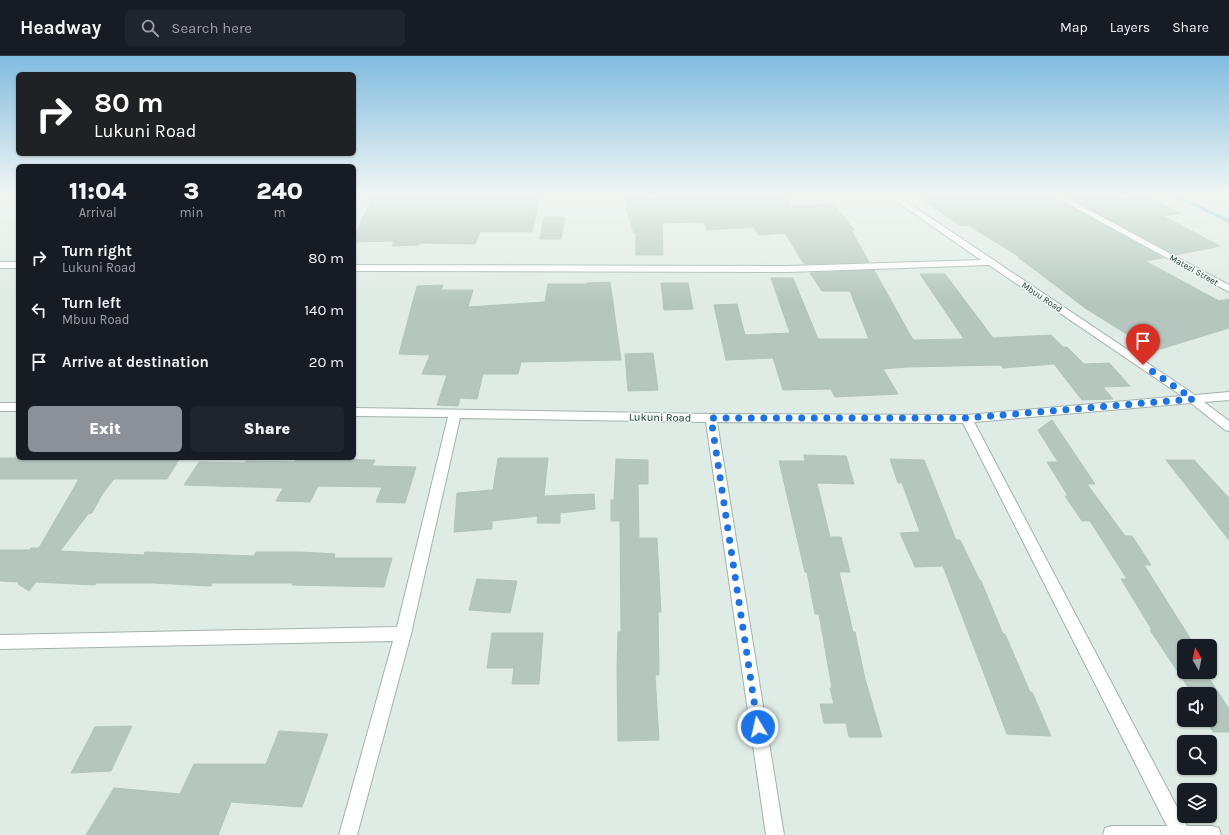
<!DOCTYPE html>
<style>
:root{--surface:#171b24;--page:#20242c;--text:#f1f3f6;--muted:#9ea1a6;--line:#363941;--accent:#8c9099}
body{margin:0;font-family:Karla,sans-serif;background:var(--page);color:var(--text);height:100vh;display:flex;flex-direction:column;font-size:15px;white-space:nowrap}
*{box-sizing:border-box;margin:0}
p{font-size:13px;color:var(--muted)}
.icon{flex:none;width:22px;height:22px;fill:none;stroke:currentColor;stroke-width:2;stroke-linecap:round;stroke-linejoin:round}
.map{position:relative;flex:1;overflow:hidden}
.drawer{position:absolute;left:16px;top:108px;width:340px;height:296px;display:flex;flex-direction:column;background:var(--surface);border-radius:6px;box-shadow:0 1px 3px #0004}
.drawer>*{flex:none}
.guide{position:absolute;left:16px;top:16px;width:340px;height:84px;border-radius:6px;box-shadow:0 1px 3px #0004;background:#202124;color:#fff;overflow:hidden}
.needle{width:26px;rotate:351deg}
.fabs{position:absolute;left:1177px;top:583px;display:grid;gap:8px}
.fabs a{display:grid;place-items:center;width:40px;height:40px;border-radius:6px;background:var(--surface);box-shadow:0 1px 3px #0004;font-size:20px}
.pin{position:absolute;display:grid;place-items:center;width:34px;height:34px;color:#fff;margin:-41px -17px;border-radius:50% 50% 50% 0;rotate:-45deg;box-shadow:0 0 4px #0007}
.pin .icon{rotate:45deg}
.me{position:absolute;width:44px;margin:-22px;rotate:351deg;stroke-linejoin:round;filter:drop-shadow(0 0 3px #0008)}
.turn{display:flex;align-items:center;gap:14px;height:84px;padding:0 12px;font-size:18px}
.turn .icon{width:52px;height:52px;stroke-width:2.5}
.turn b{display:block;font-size:28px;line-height:34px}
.eta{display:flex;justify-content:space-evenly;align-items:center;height:68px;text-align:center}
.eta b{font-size:24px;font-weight:800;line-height:28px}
.action{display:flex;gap:8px;margin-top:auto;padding:8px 12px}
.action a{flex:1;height:46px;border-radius:6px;background:var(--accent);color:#fff;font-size:16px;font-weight:800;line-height:46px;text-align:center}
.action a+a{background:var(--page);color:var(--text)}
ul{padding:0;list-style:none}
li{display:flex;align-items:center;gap:12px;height:52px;padding:0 12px}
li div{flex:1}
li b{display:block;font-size:15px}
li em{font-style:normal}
header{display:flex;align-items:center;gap:24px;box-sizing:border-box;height:56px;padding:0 20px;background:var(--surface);border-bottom:1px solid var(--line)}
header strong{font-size:19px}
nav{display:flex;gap:22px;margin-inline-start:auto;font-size:14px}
.search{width:280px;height:36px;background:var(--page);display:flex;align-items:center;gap:10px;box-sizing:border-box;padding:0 14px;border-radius:6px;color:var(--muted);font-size:15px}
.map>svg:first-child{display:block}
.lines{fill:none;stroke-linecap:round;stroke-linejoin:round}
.stream{fill:#84c7d3;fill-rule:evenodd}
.building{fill:#b4c6be;stroke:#b1c5bc}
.minor-casing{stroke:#a2b3ac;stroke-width:2}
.minor{fill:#fff;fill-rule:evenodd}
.route{stroke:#1a73e8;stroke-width:7;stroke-dasharray:0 12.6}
.labels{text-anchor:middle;stroke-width:3;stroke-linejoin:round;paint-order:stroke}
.far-street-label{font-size:9px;fill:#1f3b34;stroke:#eff7f3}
.street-label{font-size:11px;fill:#1f3b34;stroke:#eff7f3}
</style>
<header>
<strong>Headway</strong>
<div class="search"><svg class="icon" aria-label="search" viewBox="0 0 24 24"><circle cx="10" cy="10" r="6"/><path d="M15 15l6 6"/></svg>Search here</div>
<nav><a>Map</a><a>Layers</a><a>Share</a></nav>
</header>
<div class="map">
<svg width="1229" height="779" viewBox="0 0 1229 779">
<rect width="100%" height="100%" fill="#dfebe5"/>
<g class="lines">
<path class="stream" d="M1168,138H1175L1229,163V167Z"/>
</g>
<path class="building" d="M374,138H541L532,176H480L475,188L420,187L419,189L392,190L394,185L354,186V181Z
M622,138H647L648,142L700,140L698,138H785L791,150L834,148L854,174H851L869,206L804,208L785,177L758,179L754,171L707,174L704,166L662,167L663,199H636V177H634Z
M918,138H1049L1163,202L1145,205L1219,245L1229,243V272L1154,295L1085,252L1018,201H1020L968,169L961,170L924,145L928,144Z
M1062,138H1112L1122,143L1143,139L1180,157L1163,160L1220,190L1176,199Z
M544,161H565L561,183H540Z
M874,214L913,284L964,283L920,218H945L993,282L1051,279L1063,291H1067L1084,308L1109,307L1130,330L1103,331L1113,343L1082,344L1054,308L1003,312L1001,309L906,311L883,313L898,338L835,341L831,333L783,334L773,302L726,304L714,249L737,248L745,279L790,277L771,222H793L818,283H869L850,235H822L810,217Z
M610,226L621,304L521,306L518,318H483L477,343L460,342L458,350L437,349L447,319L422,318L430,299L399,298L417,230L443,229L441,234H473L468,251L545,246L548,228H587V227Z
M661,227H688L693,253L664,254Z
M653,297L658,334L628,335L625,298Z
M1052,364L1095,428H1087L1125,480H1132L1151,509H1144L1195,590H1184V616H1205L1229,653V676H1213L1206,664H1210V638H1189L1187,634H1190L1150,574H1152L1121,523H1127L1090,465H1082L1065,440H1068L1047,406H1058L1038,374Z
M804,399L846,400L854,428L817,427L830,481H841L850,516H839L853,576H855L865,623L882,681H849L846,667H824L820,648H834L830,632H832L819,558H815L807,516H805L779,405H805Z
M0,402H180L167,423H114L103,437L92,457L88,458L60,495L144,499L145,496L254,500L256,496H300L335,498L334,502H392L384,531L292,529L293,527H212L211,530L154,527H96L95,529L36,526L29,535L18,528L19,526L0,525V494H29L31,492H39L79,423H0Z
M498,402H548L544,440L594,438L595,453L560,457V467H537L538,460L492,465V473L454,476L457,437L493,434Z
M326,403L375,404L372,410L416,411L405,447L376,446L382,431L318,430L310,446L276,445L283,432L184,429L199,406L245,407L246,405L295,406L296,404Z
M616,403L648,404V428H638L639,482H657L661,556H658L659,619H655L659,684L618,685L617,611L618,576H621L620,465H611V444H614Z
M890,403L924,404L956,484H960L980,525H981L1003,578H1005L1030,636H1032L1051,680L1007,678L943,510L915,511L900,477L920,476L902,427H898Z
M1166,404H1194L1229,442V484Z
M477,523L517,525L510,557L469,554Z
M492,577H543L539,628H512L514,612H487Z
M132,670L111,715L71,717L95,671Z
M279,675L328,678L302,751L231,746L218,779H86L114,732L180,738L194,708H266Z"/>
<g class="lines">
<g class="minor-casing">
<path id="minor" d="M3,138H12L0,145V140Z
M886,138H895L1195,339L1229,336V344L1204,346L1229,365V375L1225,374L1191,347L974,366L1187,770H1212L1219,772L1221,779H1103L1105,772L1112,770H1167L963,367L717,366L784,779H766L706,366L460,362L411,578L357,779H339L393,585L0,593V579L397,571L448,361L354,360V352L711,358L967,359L1182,340L989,209L788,216L354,215V209L788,210L981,204Z
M1050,138H1059L1229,229V236Z
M0,206H18V212H0Z
M0,347H18V355H0Z"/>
</g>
<use href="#minor" class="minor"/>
</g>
<linearGradient id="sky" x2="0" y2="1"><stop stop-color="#80bce0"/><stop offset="0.56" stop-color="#f1f6f3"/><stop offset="1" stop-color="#f1f6f3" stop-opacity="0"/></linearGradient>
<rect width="1229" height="247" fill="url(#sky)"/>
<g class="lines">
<path class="route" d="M758,671L711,362H967L1193,343L1143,309"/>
</g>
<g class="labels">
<g class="far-street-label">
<text transform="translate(1194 214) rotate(29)" y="3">Matezi Street</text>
<text transform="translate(1042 241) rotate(34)" y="3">Mbuu Road</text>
</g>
<g class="street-label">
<text transform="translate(660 361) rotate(1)" y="4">Lukuni Road</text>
</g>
</g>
</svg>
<div class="fabs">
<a><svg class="needle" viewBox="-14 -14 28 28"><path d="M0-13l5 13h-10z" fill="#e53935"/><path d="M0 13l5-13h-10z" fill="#9ea1a6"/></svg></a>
<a><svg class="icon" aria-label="sound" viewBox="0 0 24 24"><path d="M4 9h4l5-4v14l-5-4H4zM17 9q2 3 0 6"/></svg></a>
<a><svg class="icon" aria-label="search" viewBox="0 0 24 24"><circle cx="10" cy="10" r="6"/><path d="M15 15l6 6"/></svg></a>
<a><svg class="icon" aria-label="layers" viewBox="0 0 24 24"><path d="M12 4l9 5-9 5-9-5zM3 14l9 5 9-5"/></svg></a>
</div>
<div class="pin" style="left:1143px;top:309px;background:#d93025"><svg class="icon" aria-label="arrive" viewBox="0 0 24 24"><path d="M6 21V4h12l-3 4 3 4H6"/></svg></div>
<svg class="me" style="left:758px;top:671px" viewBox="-20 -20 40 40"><circle r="17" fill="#1a73e8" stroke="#fff" stroke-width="3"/><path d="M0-11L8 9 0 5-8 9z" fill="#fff"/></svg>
<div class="guide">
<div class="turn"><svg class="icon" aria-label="right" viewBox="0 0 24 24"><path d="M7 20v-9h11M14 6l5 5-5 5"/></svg><div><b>80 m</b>Lukuni Road</div></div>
</div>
<section class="drawer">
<div class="eta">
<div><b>11:04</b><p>Arrival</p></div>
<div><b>3</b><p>min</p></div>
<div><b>240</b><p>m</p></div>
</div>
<ul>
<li><svg class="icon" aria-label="right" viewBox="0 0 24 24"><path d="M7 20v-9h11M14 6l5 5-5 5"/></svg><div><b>Turn right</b><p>Lukuni Road</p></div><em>80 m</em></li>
<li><svg class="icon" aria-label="left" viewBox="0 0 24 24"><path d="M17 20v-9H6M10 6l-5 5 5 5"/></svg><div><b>Turn left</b><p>Mbuu Road</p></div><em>140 m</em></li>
<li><svg class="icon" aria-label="arrive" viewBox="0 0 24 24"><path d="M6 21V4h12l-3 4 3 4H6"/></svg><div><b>Arrive at destination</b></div><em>20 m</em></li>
</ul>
<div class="action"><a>Exit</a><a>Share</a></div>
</section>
</div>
